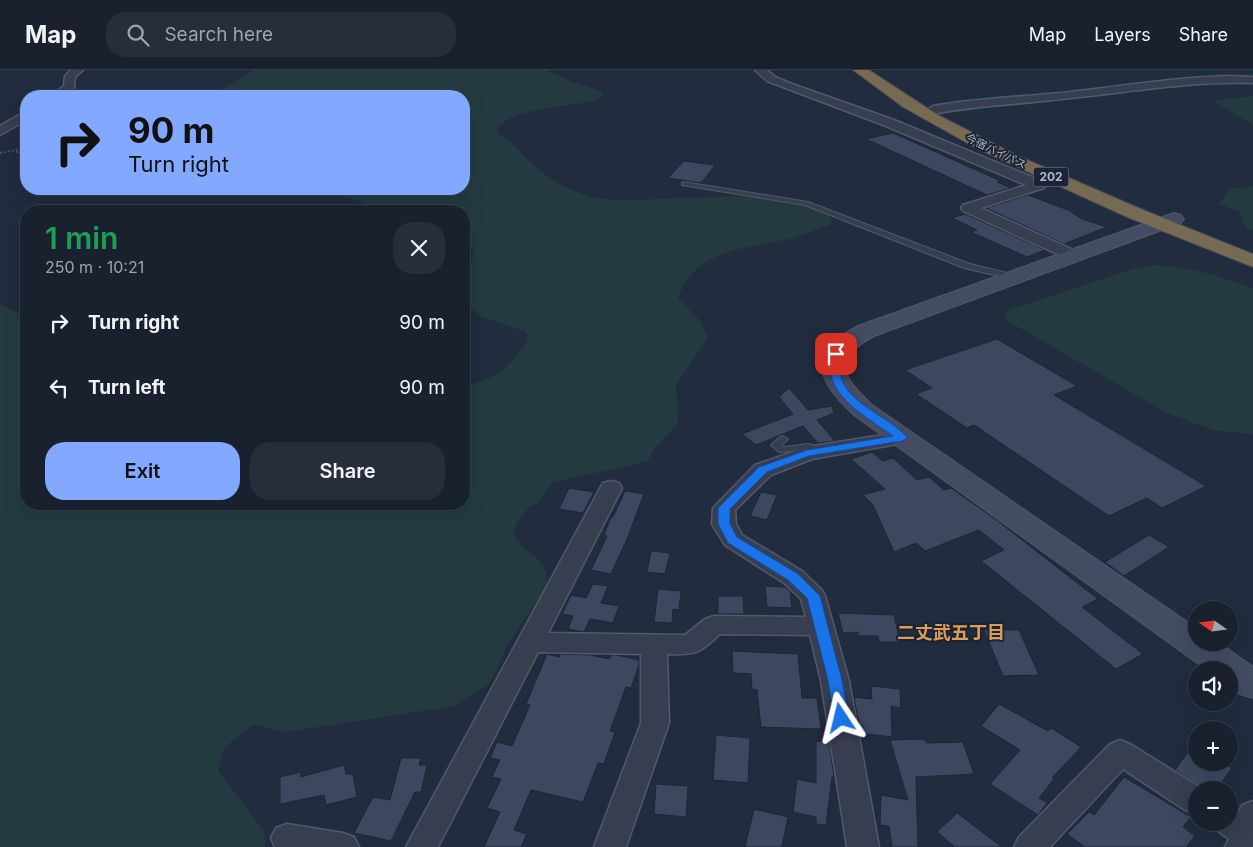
<!DOCTYPE html>
<meta charset="utf-8">
<style>
:root{--surface:#19212f;--page:#262e3b;--text:#f1f3f6;--muted:#9fa3aa;--line:#373e4b;--accent:#82a8ff}
body{margin:0;font-family:Inter,"Noto Sans JP",sans-serif;background:var(--page);color:var(--text);height:100vh;display:flex;flex-direction:column;font-size:19px;white-space:nowrap}
*{box-sizing:border-box;margin:0}
p{font-size:16px;color:var(--muted)}
.icon{flex:none;width:28px;height:28px;fill:none;stroke:currentColor;stroke-width:2;stroke-linecap:round;stroke-linejoin:round}
.map{position:relative;flex:1;overflow:hidden}
.sheet{position:absolute;left:20px;top:135px;width:450px;height:305px;display:flex;flex-direction:column;background:var(--surface);border-radius:20px;box-shadow:0 5px 20px #0002,0 0 0 1px var(--line)}
.sheet>*{flex:none}
.hud{position:absolute;left:20px;top:20px;width:450px;height:105px;border-radius:20px;box-shadow:0 5px 20px #0002,0 0 0 1px var(--line);background:#82a8ff;color:#111;overflow:hidden}
.needle{width:32px;rotate:284deg}
.buttons{position:absolute;left:1188px;top:531px;display:grid;gap:10px}
.buttons a{display:grid;place-items:center;width:50px;height:50px;border-radius:50%;background:var(--surface);box-shadow:0 5px 20px #0002,0 0 0 1px var(--line);font-size:25px}
.pin{position:absolute;display:grid;place-items:center;width:42px;height:42px;color:#fff;margin:-21px;border-radius:10px;box-shadow:0 2px 8px #0006}
.me{position:absolute;width:55px;margin:-28px;rotate:350deg;stroke-linejoin:round;filter:drop-shadow(0 0 4px #0008)}
.turn{display:flex;align-items:center;gap:18px;height:105px;padding:0 25px;font-size:22px}
.turn .icon{width:65px;height:65px;stroke-width:2.5}
.turn b{display:block;font-size:35px;line-height:42px}
.round{display:grid;place-items:center;flex:none;width:52px;height:52px;border-radius:20px;background:var(--page)}
.head{display:flex;align-items:center;justify-content:space-between;height:85px;padding:0 25px}
h1{font-size:30px;font-weight:600;line-height:38px;color:#1e9e55}
.cta{display:flex;gap:10px;margin-top:auto;padding:10px 25px}
.cta a{flex:1;height:58px;border-radius:20px;background:var(--accent);color:#111;font-size:20px;font-weight:600;line-height:58px;text-align:center}
.cta a+a{background:var(--page);color:var(--text)}
ul{padding:0;list-style:none}
li{display:flex;align-items:center;gap:15px;height:65px;padding:0 25px}
li div{flex:1}
li b{display:block;font-size:19px}
li em{font-style:normal}
header{display:flex;align-items:center;gap:30px;box-sizing:border-box;height:70px;padding:0 25px;background:var(--surface);border-bottom:1px solid var(--line)}
header strong{font-size:24px}
nav{display:flex;gap:28px;margin-inline-start:auto;font-size:18px}
.search{width:350px;height:45px;background:var(--page);display:flex;align-items:center;gap:12px;box-sizing:border-box;padding:0 18px;border-radius:20px;color:var(--muted);font-size:19px}
.map>svg:first-child{display:block}
.green{fill:#233b40}
.building{fill:#3d4860;stroke:#1d2536}
.lines{fill:none;stroke-linecap:round;stroke-linejoin:round}
.lane-casing{stroke:#51596a;stroke-width:2}
.street-casing{stroke:#51596a;stroke-width:3}
.secondary-casing{stroke:#51596a;stroke-width:2}
.highway-casing{stroke:#3e4657;stroke-width:2}
.path{stroke:#41585d;stroke-width:2;stroke-dasharray:2 2;stroke-linecap:butt}
.lane{fill:#363e4f;fill-rule:evenodd}
.street{fill:#363e4f;fill-rule:evenodd}
.secondary{fill:#434c63;fill-rule:evenodd}
.highway{fill:#766b52;fill-rule:evenodd}
.route{fill:#1a73e8;stroke:#114b97}
.labels{text-anchor:middle;stroke-width:4;stroke-linejoin:round;paint-order:stroke}
.far-street-label{font-size:11px;fill:#b1b9ca;stroke:#1b2334}
.shield{fill:#1b2334;stroke:#848c9d;stroke-width:1}
.shield-label{font-size:12px;font-weight:bold;fill:#b1b9ca}
.near-neighbourhood-label{font-size:18px;font-weight:bold;fill:#df9e58;stroke:#1b2334}
</style>
<header>
<strong>Map</strong>
<div class="search"><svg class="icon" aria-label="search" viewBox="0 0 24 24"><circle cx="10" cy="10" r="6"/><path d="M15 15l6 6"/></svg>Search here</div>
<nav><a>Map</a><a>Layers</a><a>Share</a></nav>
</header>
<div class="map">
<svg width="1253" height="777" viewBox="0 0 1253 777">
<rect width="100%" height="100%" fill="#212c3f"/>
<path class="green" d="M255,0H547L570,11L601,21L603,24L597,30L590,32C566,36 511,39 497,59L498,63C518,75 529,94 548,107C563,117 584,126 601,129C673,134 763,112 829,145L832,151L829,155C817,159 804,165 792,168C748,179 696,177 678,228L700,251L708,268L676,315L678,354L656,377L647,392L553,412L538,433L529,437L516,455L513,464C525,486 549,486 547,516L508,574L490,613L455,636L286,662L253,655L225,677L218,701L264,761L265,777H0V234L26,247V434H464V316C498,308 509,298 528,270L526,262L482,247L464,233C464,216 471,199 474,181L464,170V141H392L328,122L324,119H464V26H264L216,22Z
M1253,26V55L1213,31Z
M1253,117V160H1248L1242,152L1240,142L1219,134L1230,118Z
M1155,195C1190,197 1220,206 1253,218V364L1216,361L1169,344L1006,250L1005,241L1136,198Z"/>
<path class="building" d="M893,63L1001,111L997,112L1011,118L987,125L866,69Z
M684,91L715,95L701,113L668,108Z
M1028,125L1068,140L1082,149L1107,157L1064,174L986,138Z
M965,144L1045,180L1027,187L971,162L977,160L952,148Z
M997,269L1077,316L1054,325L1206,416L1162,438L1147,428L1109,446L974,355L967,358L916,324L932,318L905,300Z
M789,318L808,340L832,336L834,343L817,350L835,371L818,373L803,356L756,375L742,364L793,344L779,327Z
M872,382L883,391L893,388L917,410L929,407L944,420L951,418L994,448L1098,529L1082,537L1143,584L1116,599L981,491L1004,480L979,460L925,481L916,473L894,482L873,435L863,425L885,419L851,389Z
M569,418L594,422L583,443L559,439Z
M625,421L644,424L627,469L611,504L591,500L607,466L604,465L611,447H613Z
M761,422L777,425L767,450L750,446Z
M1149,465L1169,477L1124,506L1105,492Z
M651,481L670,483L665,504L647,502Z
M593,514L608,516L601,533L619,536L613,553L590,549L584,562L568,559L573,546L562,544L571,525L586,528Z
M765,516L785,517L790,521L792,538L767,537Z
M658,519L681,521L679,540L673,539L672,553L654,552Z
M718,526H743L744,544H718Z
M838,543L894,545L900,572H879L878,566H859L858,562L843,563Z
M984,560H1019L1039,605L1003,606Z
M732,581L798,584L802,628H817L821,659L761,657L757,620L752,619L751,604L733,603Z
M547,584L559,587L560,584L590,585L610,589L611,585H616L639,590V595L631,618L626,617L610,661L615,662L604,694L598,693L583,732L531,720L514,760L527,764L521,777H484L500,742L487,738L501,709L492,707L500,690L490,688L497,672L512,676L530,635L526,634Z
M871,616L900,619L901,638L891,636L892,667L860,663L854,627L872,629Z
M999,634L1048,661L1051,658L1081,677L1052,708L1054,709L1039,728L1047,733L1038,745L990,714L1020,680L981,656Z
M716,665L750,668L748,713L713,710Z
M924,669L927,673L963,672L974,704L916,707L918,777H892L889,756L880,755L881,725L908,730L890,670Z
M816,671L829,672L834,707H832L826,755L816,754V747L793,742L797,709L816,713Z
M1196,671V692H1223L1232,698L1216,720H1206L1175,700Z
M401,688H421L419,695H427L421,722H415L391,771L354,763L373,727L390,730Z
M344,695L346,704H353L357,727L326,735L324,725L280,734V707L301,702V707Z
M1124,707L1191,747L1183,757L1195,766L1186,777H1085L1067,764L1089,742L1094,745Z
M656,714L688,716L686,747L654,744Z
M754,739L788,747L782,777H745Z
M957,743L1002,777H955L937,762Z"/>
<g class="lines">
<g class="lane-casing">
<path id="lane" d="M684,112L808,132L970,194L1015,205L1016,207L1012,209L964,198L805,135L682,115V113Z
M783,366L788,369L782,375L784,377L809,374L812,375L817,382L812,385L808,384L806,380L779,382L771,375L780,367Z"/>
</g>
<g class="street-casing">
<path id="street" d="M71,0H83L75,7L74,19L63,26H50L64,16L65,6Z
M755,0H767L775,7L792,14L894,50L1044,112L1046,115L1044,118L981,138L1078,182L1080,185L1078,188H1066L963,141L961,138L963,135L1026,115L886,56L767,11Z
M1230,6L1253,7V13C1191,11 1131,22 1070,28C1024,34 978,35 933,44L927,40L933,36C978,28 1024,27 1070,22C1124,16 1176,7 1230,6Z
M26,41V50L0,65V56Z
M902,362L909,364L912,368L909,372L812,389L771,405L735,440L736,454L742,465L802,501L822,520L825,526L849,611L879,777H847L821,611L810,565L720,564C698,584 697,585 667,584L669,653L626,777H594L641,653V584L538,582L438,777H406L603,413L611,411L619,413L622,418L548,563L685,565L705,549L714,546L806,547L801,529L784,513L725,475L712,454L713,438L755,395L807,377Z
M1120,670L1130,674L1204,720H1196V744L1185,740L1123,699L1050,777H1014L1019,767L1110,674Z
M1253,731V777H1225L1229,769L1218,761L1214,752H1229V739L1239,742L1242,735Z
M287,754L343,763L354,767L359,777H275L271,768L276,758Z"/>
</g>
<g class="secondary-casing">
<path id="secondary" d="M1174,143L1181,145L1184,149L1181,153L874,266C831,289 841,306 872,335L1196,558V572H1218L1253,597V628L1240,624L1229,616V600H1207L854,345C817,311 805,284 858,256Z"/>
</g>
<g class="highway-casing">
<path id="highway" d="M853,0H869L938,45L1016,85L1141,139L1253,184V197L1127,147L978,79L903,37Z"/>
</g>
<path class="path" d="M21,79L17,82H26
M0,83L26,78"/>
<use href="#lane" class="lane"/>
<use href="#street" class="street"/>
<use href="#secondary" class="secondary"/>
<use href="#highway" class="highway"/>
</g>
<path class="route" d="M836,281L841,284C830,331 884,340 908,368L902,371L809,386L767,402L730,439V454L737,467L798,504L820,526L842,610L849,648L847,652L841,653L836,652L834,648L828,610L807,528L788,510L728,473L718,454V438L759,397L807,380L893,366C865,346 821,324 831,284Z"/>
<g class="labels">
<g class="far-street-label">
<text transform="translate(996 81) rotate(26)" y="4">今宿バイパス</text>
</g>
<rect class="shield" x="1033.5" y="97.5" width="35" height="19" rx="4"/>
<g class="shield-label">
<text x="1051" y="111">202</text>
</g>
<g class="near-neighbourhood-label">
<text x="951" y="569">二丈武五丁目</text>
</g>
</g>
</svg>
<div class="buttons">
<a><svg class="needle" viewBox="-14 -14 28 28"><path d="M0-13l5 13h-10z" fill="#e53935"/><path d="M0 13l5-13h-10z" fill="#9fa3aa"/></svg></a>
<a><svg class="icon" aria-label="sound" viewBox="0 0 24 24"><path d="M4 9h4l5-4v14l-5-4H4zM17 9q2 3 0 6"/></svg></a>
<a>+</a>
<a>−</a>
</div>
<div class="pin" style="left:836px;top:284px;background:#d93025"><svg class="icon" aria-label="arrive" viewBox="0 0 24 24"><path d="M6 21V4h12l-3 4 3 4H6"/></svg></div>
<svg class="me" style="left:841px;top:648px" viewBox="-20 -20 40 40"><path d="M0-17L14 15 0 8-14 15z" fill="#1a73e8" stroke="#fff" stroke-width="4"/></svg>
<div class="hud">
<div class="turn"><svg class="icon" aria-label="right" viewBox="0 0 24 24"><path d="M7 20v-9h11M14 6l5 5-5 5"/></svg><div><b>90 m</b>Turn right</div></div>
</div>
<section class="sheet">
<div class="head"><div><h1>1 min</h1><p>250 m · 10:21</p></div><a class="round"><svg class="icon" aria-label="close" viewBox="0 0 24 24"><path d="M6 6l12 12M18 6L6 18"/></svg></a></div>
<ul>
<li><svg class="icon" aria-label="right" viewBox="0 0 24 24"><path d="M7 20v-9h11M14 6l5 5-5 5"/></svg><div><b>Turn right</b></div><em>90 m</em></li>
<li><svg class="icon" aria-label="left" viewBox="0 0 24 24"><path d="M17 20v-9H6M10 6l-5 5 5 5"/></svg><div><b>Turn left</b></div><em>90 m</em></li>
</ul>
<div class="cta"><a>Exit</a><a>Share</a></div>
</section>
</div>
